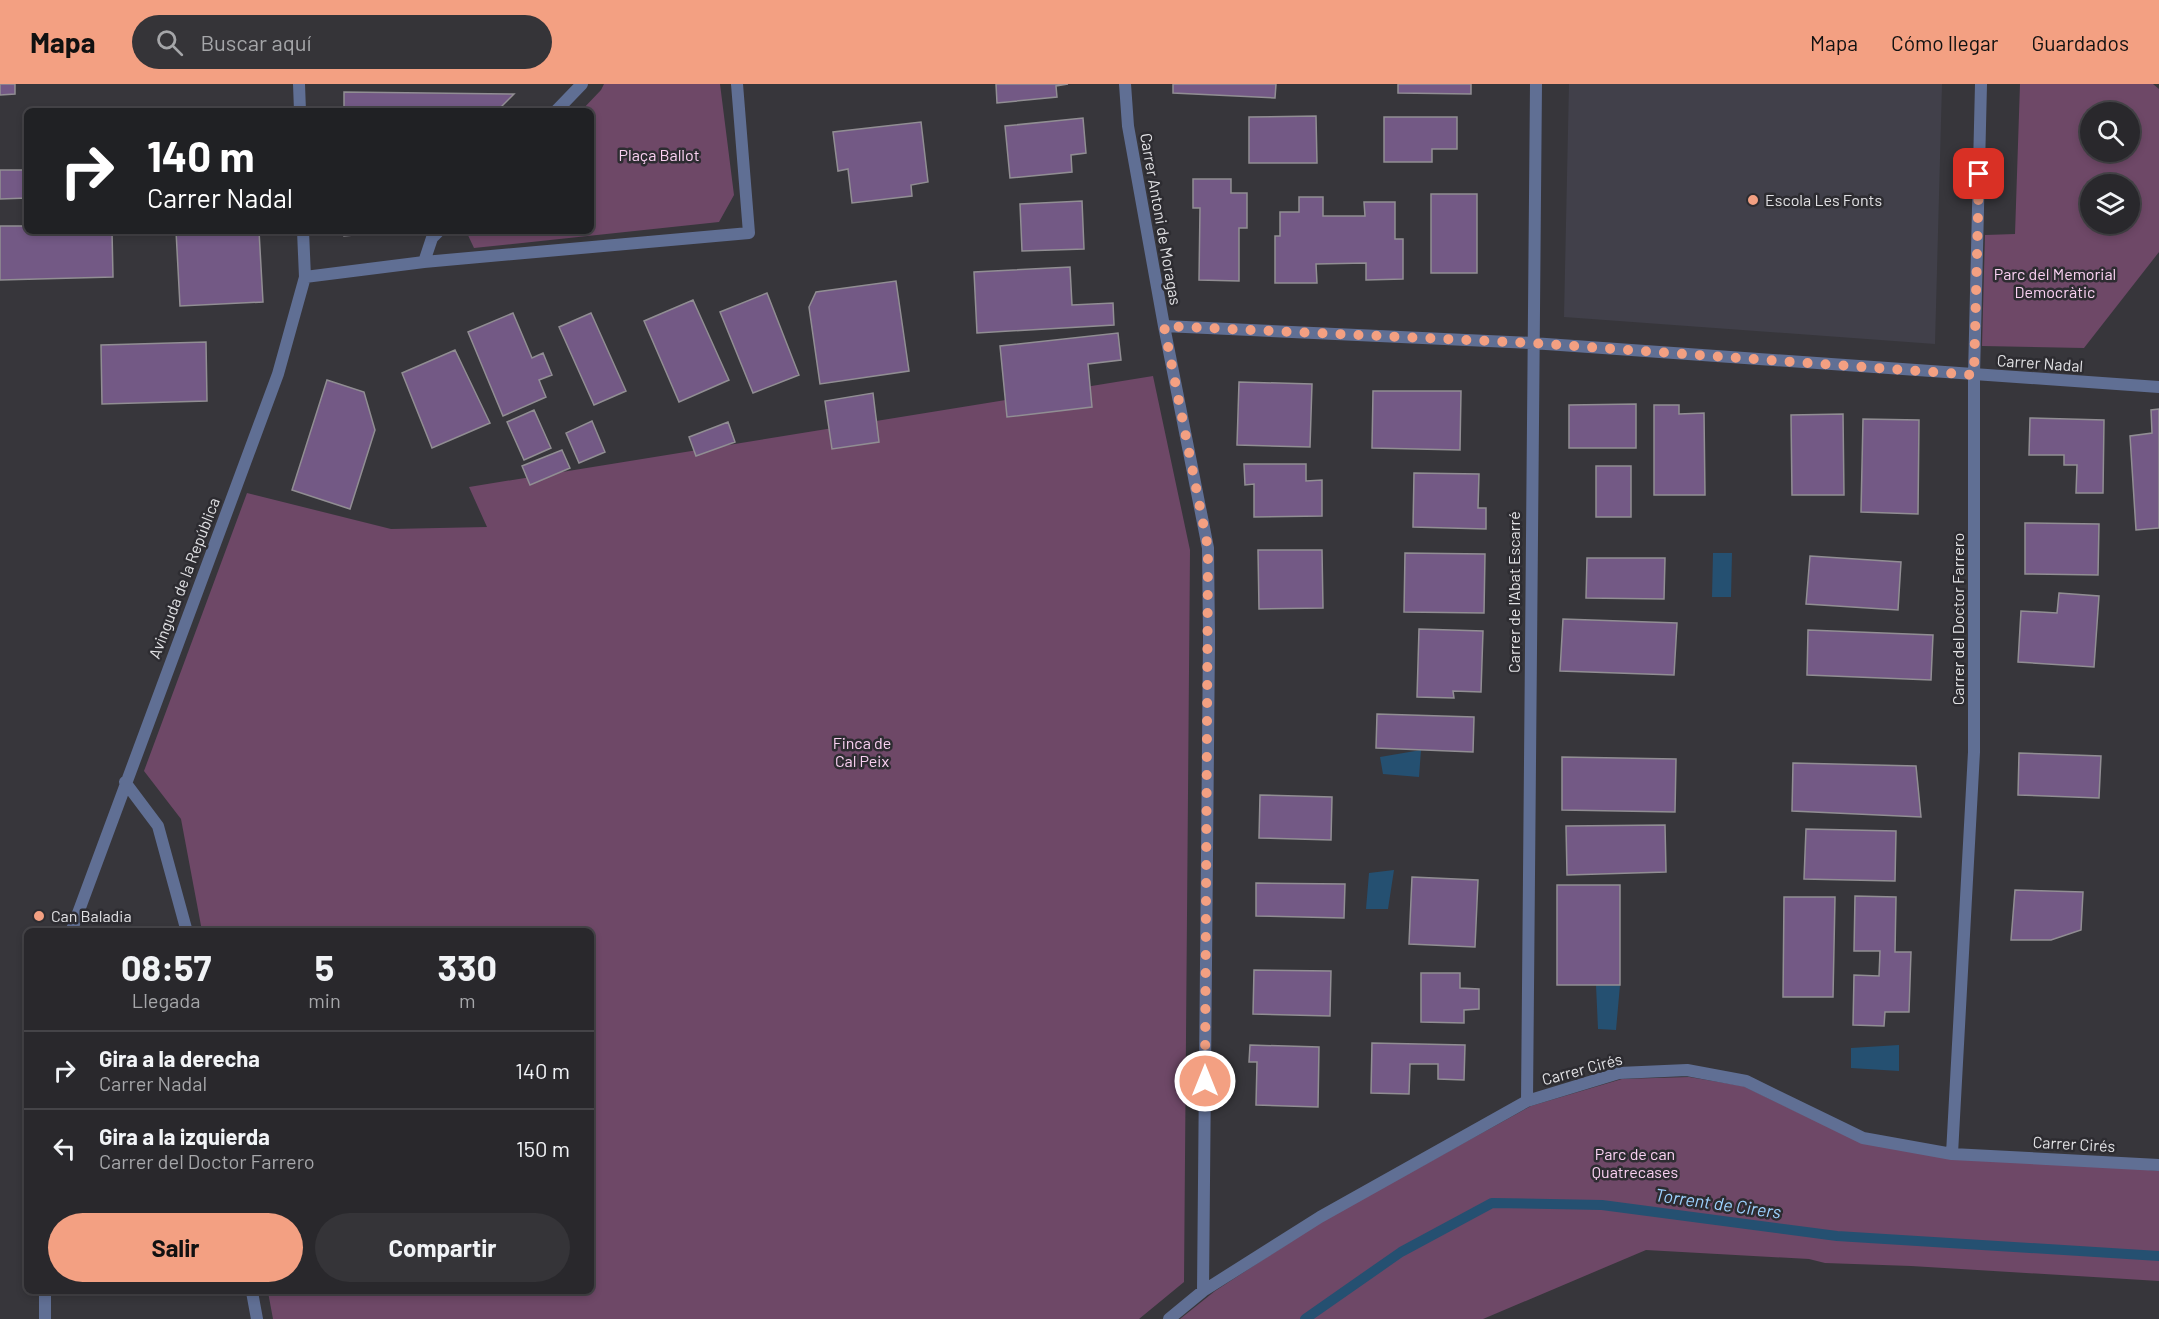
<!DOCTYPE html>
<html lang="es">
<meta charset="utf-8">
<style>
:root{--surface:#29282c;--page:#353438;--text:#f1f3f6;--muted:#a5a6a9;--line:#454448;--accent:#f3a082}
body{margin:0;font-family:Barlow,sans-serif;background:var(--page);color:var(--text);height:100vh;display:flex;flex-direction:column;font-size:22px;white-space:nowrap}
*{box-sizing:border-box;margin:0}
p{font-size:20px;color:var(--muted)}
.icon{flex:none;width:33px;height:33px;fill:none;stroke:currentColor;stroke-width:2;stroke-linecap:round;stroke-linejoin:round}
.map{position:relative;flex:1;overflow:hidden}
.drawer{position:absolute;left:24px;top:844px;width:570px;height:366px;display:flex;flex-direction:column;background:var(--surface);border-radius:9px;box-shadow:0 3px 9px #0003,0 0 0 2px var(--line)}
.drawer>*{flex:none}
.hud{position:absolute;left:24px;top:24px;width:570px;height:126px;border-radius:9px;box-shadow:0 3px 9px #0003,0 0 0 2px var(--line);background:#202124;color:#fff;overflow:hidden}
.fabs{position:absolute;left:2080px;top:18px;display:grid;gap:12px}
.fabs a{display:grid;place-items:center;width:60px;height:60px;border-radius:50%;background:var(--surface);box-shadow:0 3px 9px #0003,0 0 0 2px var(--line);font-size:30px}
.pin{position:absolute;display:grid;place-items:center;width:51px;height:51px;color:#fff;margin:-26px;border-radius:12px;box-shadow:0 3px 9px #0006}
.me{position:absolute;width:66px;margin:-33px;rotate:0deg;stroke-linejoin:round;filter:drop-shadow(0 0 4px #0008)}
.turn{display:flex;align-items:center;gap:21px;height:126px;padding:0 24px;font-size:27px}
.turn .icon{width:78px;height:78px;stroke-width:2.5}
.turn b{display:block;font-size:42px;line-height:51px}
.eta{display:flex;justify-content:space-evenly;align-items:center;height:102px;text-align:center}
.eta b{font-size:36px;font-weight:700;line-height:42px}
.cta{display:flex;gap:12px;margin-top:auto;padding:12px 24px}
.cta a{flex:1;height:69px;border-radius:36px;background:var(--accent);color:#111;font-size:24px;font-weight:700;line-height:69px;text-align:center}
.cta a+a{background:var(--page);color:var(--text)}
ul{padding:0;list-style:none}
li{display:flex;align-items:center;gap:18px;height:78px;padding:0 24px;border-top:2px solid var(--line)}
li div{flex:1}
li b{display:block;font-size:22px}
li em{font-style:normal}
header{display:flex;align-items:center;gap:36px;box-sizing:border-box;height:84px;padding:0 30px;background:var(--accent);color:#111}
header strong{font-size:28px}
nav{display:flex;gap:33px;margin-inline-start:auto;font-size:21px}
.search{width:420px;height:54px;background:var(--page);display:flex;align-items:center;gap:15px;box-sizing:border-box;padding:0 21px;border-radius:33px;color:var(--muted);font-size:22px}
.map>svg:first-child{display:block}
.built{fill:#41404a}
.green{fill:#6e4867;fill-rule:evenodd}
.water{fill:#255071}
.lines{fill:none;stroke-linecap:round;stroke-linejoin:round}
.stream{stroke:#255071;stroke-width:10}
.building{fill:#735985;stroke:#918e93;stroke-width:1.5}
.street{stroke:#606f94;stroke-width:12}
.route{stroke:#f3a082;stroke-width:10;stroke-dasharray:0 18}
.poi-dot{fill:#f3a082;stroke:#2d2c31;stroke-width:2}
.labels{text-anchor:middle;stroke-width:5;stroke-linejoin:round;paint-order:stroke}
.park-label{font-size:16px;fill:#fad1f2;stroke:#2d2c31}
.poi-label{font-size:16px;fill:#e1e1e4;stroke:#2d2c31;text-anchor:start}
.street-label{font-size:16px;fill:#e1e1e4;stroke:#2d2c31}
.water-label{font-size:18px;font-style:italic;fill:#9cd1fd;stroke:#2d2c31}
</style>
<header>
<strong>Mapa</strong>
<div class="search"><svg class="icon" aria-label="search" viewBox="0 0 24 24"><circle cx="10" cy="10" r="6"/><path d="M15 15l6 6"/></svg>Buscar aquí</div>
<nav><a>Mapa</a><a>Cómo llegar</a><a>Guardados</a></nav>
</header>
<div class="map">
<svg width="2159" height="1235" viewBox="0 0 2159 1235">
<rect width="100%" height="100%" fill="#37363b"/>
<path class="built" d="M1569,0H1942L1935,260L1564,233Z"/>
<path class="green" d="M604,0H720L734,111L719,138L474,164L466,147H591V27H581L601,6Z
M2020,0H2153L2159,5V168L2084,264L1982,262L1985,151L2015,150ZM2130,28V68H2091V28ZM2091,100H2130V140H2091Z
M1153,292L1190,466L1184,1198L1139,1235H273L268,1208H591V848L202,847L181,735L144,687L247,409L391,445L487,443L469,403Z
M1689,993L1743,1002L1862,1059L2159,1087V1197L1911,1182L1825,1179L1809,1175L1646,1166L1483,1235H1180L1215,1207L1324,1136L1531,1022L1622,995Z"/>
<path class="water" d="M1713,469H1732L1731,513H1712Z
M1421,666L1419,693L1383,690L1380,673Z
M1394,786L1388,825H1366L1369,789Z
M1596,901H1620L1616,946L1598,945Z
M1899,961V987L1851,984V964Z"/>
<g class="lines">
<path class="stream" d="M1305,1235L1401,1168L1492,1119L1602,1121L1837,1152L2159,1172"/>
</g>
<path class="building" d="M0,0H15V10L0,11Z
M996,0H1068L1056,2L1057,13L997,19Z
M1173,0H1276L1275,14L1173,9Z
M1398,0H1471V10L1398,9Z
M344,8L514,10L497,27H344Z
M1316,32L1317,79H1249V33Z
M1384,33H1457V65H1432V78H1384Z
M1083,34L1086,69L1071,71L1072,88L1010,94L1005,42Z
M921,38L928,98L911,101L912,112L852,119L848,85L838,87L833,48Z
M0,86H27V114L0,115Z
M1193,95H1231V109H1247V144H1239V197L1199,196L1200,124H1193Z
M1431,110H1477V189H1431Z
M1299,113H1323V132H1365L1364,118H1395V155H1403V195L1366,196V179L1316,180L1317,199H1275V152H1280V128H1299Z
M1082,117L1084,165L1022,167L1020,120Z
M0,142H27V147H112L113,193L0,196Z
M176,147H259L263,218L180,222Z
M344,147H378L376,149L344,152Z
M1070,183L1072,221L1113,219L1114,241L977,249L974,188Z
M896,197L909,287L820,300L809,223L816,208Z
M767,209L799,291L753,309L720,228Z
M693,216L729,296L679,318L644,237Z
M513,229L532,274L543,269L552,291L539,296L546,313L503,332L468,248Z
M591,229L626,307L594,321L559,243Z
M1118,249L1121,276L1088,280L1092,323L1007,333L1000,262Z
M206,258L207,317L102,320L101,261Z
M455,266L490,339L432,364L402,289Z
M327,296L364,308L375,346L350,425L292,406Z
M1239,298L1312,300L1310,363L1237,361Z
M1373,307H1461L1460,366L1372,364Z
M873,309L879,358L832,365L825,317Z
M1636,320V364H1569V321Z
M1654,321H1679V330L1704,329L1705,411H1654Z
M2159,325V444L2136,446L2130,352L2152,349L2151,326Z
M534,326L551,364L524,376L507,338Z
M1843,330L1844,411H1792L1791,331Z
M2030,334L2104,336L2103,409H2076L2077,381H2064V371H2029Z
M1863,335L1919,336L1918,430L1861,428Z
M592,337L605,368L579,379L566,349Z
M728,338L735,358L696,372L689,353Z
M562,366L570,384L530,401L522,382Z
M1244,380H1306V397L1322,396V432L1254,433V400L1245,401Z
M1596,382H1631V433H1596Z
M1414,389L1479,390L1478,424H1486V445L1413,443Z
M2025,439L2099,440L2098,491L2025,490Z
M1258,466H1322L1323,524L1259,525Z
M1405,469L1485,470L1484,529L1404,528Z
M1810,472L1901,478L1898,526L1806,520Z
M1587,474H1665L1664,515L1586,514Z
M2059,509L2099,512L2094,583L2018,578L2021,527L2057,529Z
M1563,535L1677,539L1674,591L1560,587Z
M1419,545L1483,547L1481,608L1453,607L1454,614L1417,613Z
M1808,546L1933,551L1931,596L1807,591Z
M1377,630L1474,633L1473,668L1376,664Z
M2019,669L2101,672L2099,714L2018,711Z
M1562,673L1676,675L1675,728L1562,726Z
M1793,679L1916,682L1921,733L1792,727Z
M1260,711L1332,713L1331,756L1259,754Z
M1665,741L1666,788L1567,791L1566,742Z
M1806,745L1896,747L1895,797L1804,795Z
M1412,793L1478,796L1475,863L1409,860Z
M1256,799L1345,800L1344,834L1256,832Z
M1557,801H1620V901H1557Z
M2015,806L2083,808L2081,846L2051,856H2011Z
M1855,812L1896,813L1895,868H1911L1909,928H1885L1884,942L1853,941L1854,891L1879,892L1880,867H1854Z
M1784,813H1835L1833,913H1783Z
M1254,886L1331,887L1330,932L1253,930Z
M1421,889H1460V904L1479,905V925L1464,926V939L1421,938Z
M1372,959L1465,961L1464,996L1438,995V980H1410L1409,1010L1371,1009Z
M1250,961L1319,963L1318,1023L1256,1021L1257,978H1249Z"/>
<g class="lines">
<path class="street" d="M299,0L300,27
M1125,0L1128,42L1164,242L1208,464L1209,554L1203,1207
M556,27L582,0
M424,178L432,154L439,147
M305,193L424,178L749,149L737,0
M1164,242L1532,259L2159,303
M125,698L158,742L187,848
M71,848L278,290L305,193L303,147
M1527,1017L1536,0
M1952,1070L1974,668V291L1981,0
M252,1208L257,1235
M45,1235V1208
M1169,1235L1203,1207L1320,1133L1527,1017L1619,989L1687,986L1746,997L1863,1054L1952,1070L2159,1081"/>
</g>
<g class="lines">
<path class="route" d="M1205,997L1208,464L1164,242L1532,259L1974,291L1979,90"/>
</g>
<g class="poi-dot">
<circle cx="1753" cy="116" r="6"/>
<circle cx="39" cy="832" r="6"/>
</g>
<g class="labels">
<g class="park-label">
<text x="659" y="77">Plaça Ballot</text>
<text x="2055" y="196">Parc del Memorial<tspan x="2055" dy="18">Democràtic</tspan></text>
<text x="862" y="665">Finca de<tspan x="862" dy="18">Cal Peix</tspan></text>
<text x="1635" y="1076">Parc de can<tspan x="1635" dy="18">Quatrecases</tspan></text>
</g>
<g class="poi-label">
<text x="1765" y="122">Escola Les Fonts</text>
<text x="51" y="838">Can Baladia</text>
</g>
<g class="street-label">
<text transform="translate(1161 135) rotate(80)" y="6">Carrer Antoni de Moragas</text>
<text transform="translate(2040 279) rotate(4)" y="6">Carrer Nadal</text>
<text transform="translate(184 494) rotate(-69)" y="6">Avinguda de la República</text>
<text transform="translate(1514 508) rotate(-90)" y="6">Carrer de l'Abat Escarré</text>
<text transform="translate(1958 535) rotate(-90)" y="6">Carrer del Doctor Farrero</text>
<text transform="translate(1582 985) rotate(-15)" y="6">Carrer Cirés</text>
<text transform="translate(2074 1060) rotate(3)" y="6">Carrer Cirés</text>
</g>
<g class="water-label">
<text transform="translate(1718 1120) rotate(8)" y="6">Torrent de Cirers</text>
</g>
</g>
</svg>
<div class="fabs">
<a><svg class="icon" aria-label="search" viewBox="0 0 24 24"><circle cx="10" cy="10" r="6"/><path d="M15 15l6 6"/></svg></a>
<a><svg class="icon" aria-label="layers" viewBox="0 0 24 24"><path d="M12 4l9 5-9 5-9-5zM3 14l9 5 9-5"/></svg></a>
</div>
<div class="pin" style="left:1979px;top:90px;background:#d93025"><svg class="icon" aria-label="arrive" viewBox="0 0 24 24"><path d="M6 21V4h12l-3 4 3 4H6"/></svg></div>
<svg class="me" style="left:1205px;top:997px" viewBox="-20 -20 40 40"><circle r="17" fill="#f3a082" stroke="#fff" stroke-width="3"/><path d="M0-11L8 9 0 5-8 9z" fill="#fff"/></svg>
<div class="hud">
<div class="turn"><svg class="icon" aria-label="right" viewBox="0 0 24 24"><path d="M7 20v-9h11M14 6l5 5-5 5"/></svg><div><b>140 m</b>Carrer Nadal</div></div>
</div>
<section class="drawer">
<div class="eta">
<div><b>08:57</b><p>Llegada</p></div>
<div><b>5</b><p>min</p></div>
<div><b>330</b><p>m</p></div>
</div>
<ul>
<li><svg class="icon" aria-label="right" viewBox="0 0 24 24"><path d="M7 20v-9h11M14 6l5 5-5 5"/></svg><div><b>Gira a la derecha</b><p>Carrer Nadal</p></div><em>140 m</em></li>
<li><svg class="icon" aria-label="left" viewBox="0 0 24 24"><path d="M17 20v-9H6M10 6l-5 5 5 5"/></svg><div><b>Gira a la izquierda</b><p>Carrer del Doctor Farrero</p></div><em>150 m</em></li>
</ul>
<div class="cta"><a>Salir</a><a>Compartir</a></div>
</section>
</div>
